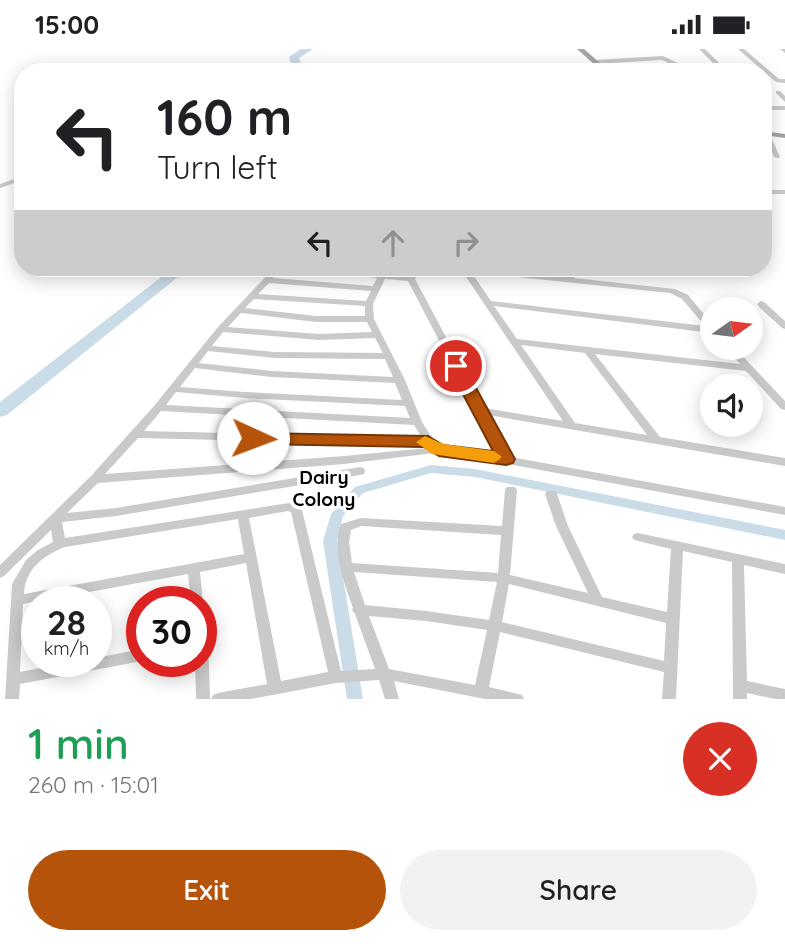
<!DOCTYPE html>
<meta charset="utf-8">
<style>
:root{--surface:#fff;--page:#f2f2f2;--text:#202124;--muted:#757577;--accent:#b45309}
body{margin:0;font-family:Quicksand,sans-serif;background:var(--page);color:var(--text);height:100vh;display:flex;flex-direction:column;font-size:26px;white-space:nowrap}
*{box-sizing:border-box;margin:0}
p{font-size:23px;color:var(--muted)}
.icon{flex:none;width:38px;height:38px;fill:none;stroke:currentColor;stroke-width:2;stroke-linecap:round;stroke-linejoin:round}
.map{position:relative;height:650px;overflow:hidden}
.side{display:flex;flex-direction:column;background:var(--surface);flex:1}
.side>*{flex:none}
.guide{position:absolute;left:14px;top:14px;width:758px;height:214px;border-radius:28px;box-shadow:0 4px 18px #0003;background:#fff;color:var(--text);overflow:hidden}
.needle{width:46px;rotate:76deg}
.buttons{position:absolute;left:700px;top:248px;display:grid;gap:14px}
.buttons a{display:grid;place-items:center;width:63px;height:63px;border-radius:50%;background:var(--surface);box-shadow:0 4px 18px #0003;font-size:35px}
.speed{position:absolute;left:21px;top:537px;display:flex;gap:14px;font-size:35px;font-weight:700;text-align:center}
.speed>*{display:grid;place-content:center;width:91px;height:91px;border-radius:50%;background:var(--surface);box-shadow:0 4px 18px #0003;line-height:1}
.speed small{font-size:18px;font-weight:400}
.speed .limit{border:10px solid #d22;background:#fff;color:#111}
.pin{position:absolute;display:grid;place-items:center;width:60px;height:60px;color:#fff;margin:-30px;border:4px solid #fff;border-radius:50%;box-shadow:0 2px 7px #0007}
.me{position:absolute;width:77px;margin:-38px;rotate:92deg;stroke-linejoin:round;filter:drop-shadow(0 0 5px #0008)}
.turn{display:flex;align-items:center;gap:24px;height:147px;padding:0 28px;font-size:32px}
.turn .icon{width:91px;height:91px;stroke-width:2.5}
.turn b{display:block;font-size:49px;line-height:60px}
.lanes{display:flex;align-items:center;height:66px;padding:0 28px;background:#0003;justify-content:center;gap:35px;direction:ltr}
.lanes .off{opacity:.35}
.round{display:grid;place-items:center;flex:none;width:74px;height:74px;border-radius:37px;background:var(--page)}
.headline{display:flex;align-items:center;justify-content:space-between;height:119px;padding:0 28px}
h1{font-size:42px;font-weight:600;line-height:52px;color:#1e9e55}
.action{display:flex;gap:14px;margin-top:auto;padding:14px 28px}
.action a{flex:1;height:80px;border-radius:42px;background:var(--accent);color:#fff;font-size:28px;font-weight:600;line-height:80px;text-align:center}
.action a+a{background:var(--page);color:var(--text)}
.status{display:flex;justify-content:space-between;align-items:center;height:49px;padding:0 35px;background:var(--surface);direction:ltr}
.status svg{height:19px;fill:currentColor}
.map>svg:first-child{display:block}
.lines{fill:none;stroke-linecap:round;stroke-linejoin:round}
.canal{fill:#c9dce8;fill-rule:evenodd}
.river{fill:#c9dce8;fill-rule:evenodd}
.minor{fill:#cacaca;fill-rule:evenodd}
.major{fill:#a5a5a5;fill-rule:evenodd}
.route{fill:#b45309;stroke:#753606;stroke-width:2}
.slow{fill:#f59e0b}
.labels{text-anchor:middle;stroke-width:7;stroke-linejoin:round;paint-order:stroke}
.neighbourhood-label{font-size:19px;font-weight:bold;fill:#000;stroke:#fff}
</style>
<div class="status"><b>15:00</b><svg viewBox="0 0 49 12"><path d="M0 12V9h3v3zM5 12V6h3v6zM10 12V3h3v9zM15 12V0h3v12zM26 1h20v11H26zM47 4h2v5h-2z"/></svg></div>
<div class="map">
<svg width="785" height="650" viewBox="0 0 785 650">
<rect width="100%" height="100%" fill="#fff"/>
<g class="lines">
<path class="canal" d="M431,416L475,420L785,481V491L475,428L431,424L363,444L343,467L337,492L363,650H347L323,492L331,465L355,438Z"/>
<path class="river" d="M301,0H313L299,9L304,23H294L289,8Z
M173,219H189L7,366L0,368V353Z"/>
<path class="minor" d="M699,0H705L728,23H722L719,20H681L662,11L595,15L592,13L595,11L663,7L682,16H715Z
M738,0H744L779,30H785V34L776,33Z
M780,0H785V4Z
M776,42H780L785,47V53L776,44Z
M763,57H785V61H763Z
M768,86L771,88L780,108L779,109L774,108L765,88Z
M23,127V131L0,139V135Z
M763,141H785V145H763Z
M274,219H282L273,229L373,237L377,229L306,221L302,219H327L408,227L411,219H419L415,230L484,359L563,372L462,222L457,221L456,219H480L566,228V219H574V229L675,240L688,246L712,275V284L494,257L517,290L740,315L726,299H735L785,352V361L781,360L746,322L595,305L660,388L785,409V417L488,366L511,408L785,458V466L443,403L344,415L98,434L67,464L116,459L360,418L364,419L365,422L364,425L360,426L116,467L62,473L65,489L289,454C294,455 299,457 302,461L341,622L375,620L355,565L352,561L353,559C344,533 331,501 341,475L361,469L502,477L505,441L507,438H515L517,441L510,526L588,544L556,477L545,445L547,442H555L557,445L568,477L602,548L667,563L671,500L634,491L632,488L634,485L638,484L785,515V525L744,516L747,632L785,640V650H775L747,644V650H733L732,513L683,502L676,650H662L664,623L500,583L489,638L522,646L524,650H485L394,632L399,650H385L379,631L336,634L251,650H211L213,646L218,644L267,635L246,514L200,523L203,553L201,557V553H191L188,525L23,555L20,623L77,612H96V609L142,600V612L20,635L19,650H5L12,535L26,511L38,501L53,493L51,481L4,527L0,529V516L91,427L154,357L218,278ZM471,223L670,244L682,250L705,277L491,252ZM385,230L408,232L474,359L473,361L477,364L499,406L436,395L422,373L405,331L374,270L373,255ZM269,234L371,242L366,252L258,245ZM254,250L365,257V267H316L245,259ZM241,264L316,273H367L372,283L319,285L228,278ZM223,283L319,291L375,289L383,304L275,303L212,297ZM521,296L585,304L647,386L575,374ZM208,302L275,309L385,310L393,328L272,322L199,314ZM195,319L272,328L395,334L402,351L245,343L180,338ZM176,343L245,349L405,357L410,369L166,356ZM161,362L414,376L422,389L144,382ZM138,389L427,396L428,399L344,407L105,425ZM288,462L291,463L328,623L281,632L249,469ZM238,470L244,505L24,545C25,520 44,506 65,498ZM361,477L501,486L498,524L352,514L349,493L351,481ZM354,523L497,533L489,571L426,562L365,556ZM509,535L666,574L664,612L502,573ZM369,567L426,572L487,581L475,636L389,620Z
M761,252L764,253L785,272V280L782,279L758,257L757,255Z
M201,586L206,587L208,591L210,650H196L195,612H201Z"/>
<path class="major" d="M577,0H584L610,23H603Z
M763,82L785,85V89L763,86Z"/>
</g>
<path class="route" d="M456,313L464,317L515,410L513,414L506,416L439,407L424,398L253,395L244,389L253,384L428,387L443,396L493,402L448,317Z"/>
<path class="slow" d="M425,387L443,395L494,402L502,408L494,414L432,405L416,393Z"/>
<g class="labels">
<g class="neighbourhood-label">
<text x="324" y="435">Dairy<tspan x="324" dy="22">Colony</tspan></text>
</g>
</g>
</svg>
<div class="buttons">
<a><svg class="needle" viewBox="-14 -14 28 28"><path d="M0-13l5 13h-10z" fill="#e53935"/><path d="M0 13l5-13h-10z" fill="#757577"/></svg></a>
<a><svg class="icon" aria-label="sound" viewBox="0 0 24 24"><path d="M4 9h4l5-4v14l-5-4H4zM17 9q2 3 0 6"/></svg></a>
</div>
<div class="speed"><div>28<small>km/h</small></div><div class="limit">30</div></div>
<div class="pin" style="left:456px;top:317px;background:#d93025"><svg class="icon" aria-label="arrive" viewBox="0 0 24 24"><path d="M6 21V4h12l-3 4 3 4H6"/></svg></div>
<svg class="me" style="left:253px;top:389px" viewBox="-20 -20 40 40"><circle r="19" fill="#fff"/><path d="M0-13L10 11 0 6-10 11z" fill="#b45309"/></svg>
<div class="guide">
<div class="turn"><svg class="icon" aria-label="left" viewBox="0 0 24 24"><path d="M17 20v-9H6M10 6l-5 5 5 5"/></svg><div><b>160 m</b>Turn left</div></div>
<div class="lanes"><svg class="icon" aria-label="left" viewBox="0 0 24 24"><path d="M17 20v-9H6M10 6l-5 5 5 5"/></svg><svg class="icon off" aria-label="ahead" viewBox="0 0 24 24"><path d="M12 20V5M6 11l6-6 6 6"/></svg><svg class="icon off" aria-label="right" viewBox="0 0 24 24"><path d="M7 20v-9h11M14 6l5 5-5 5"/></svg></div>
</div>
</div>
<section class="side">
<div class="headline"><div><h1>1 min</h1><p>260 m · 15:01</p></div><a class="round" style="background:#d93025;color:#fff"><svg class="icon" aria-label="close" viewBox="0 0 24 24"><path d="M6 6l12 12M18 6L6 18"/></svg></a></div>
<div class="action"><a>Exit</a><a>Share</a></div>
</section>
